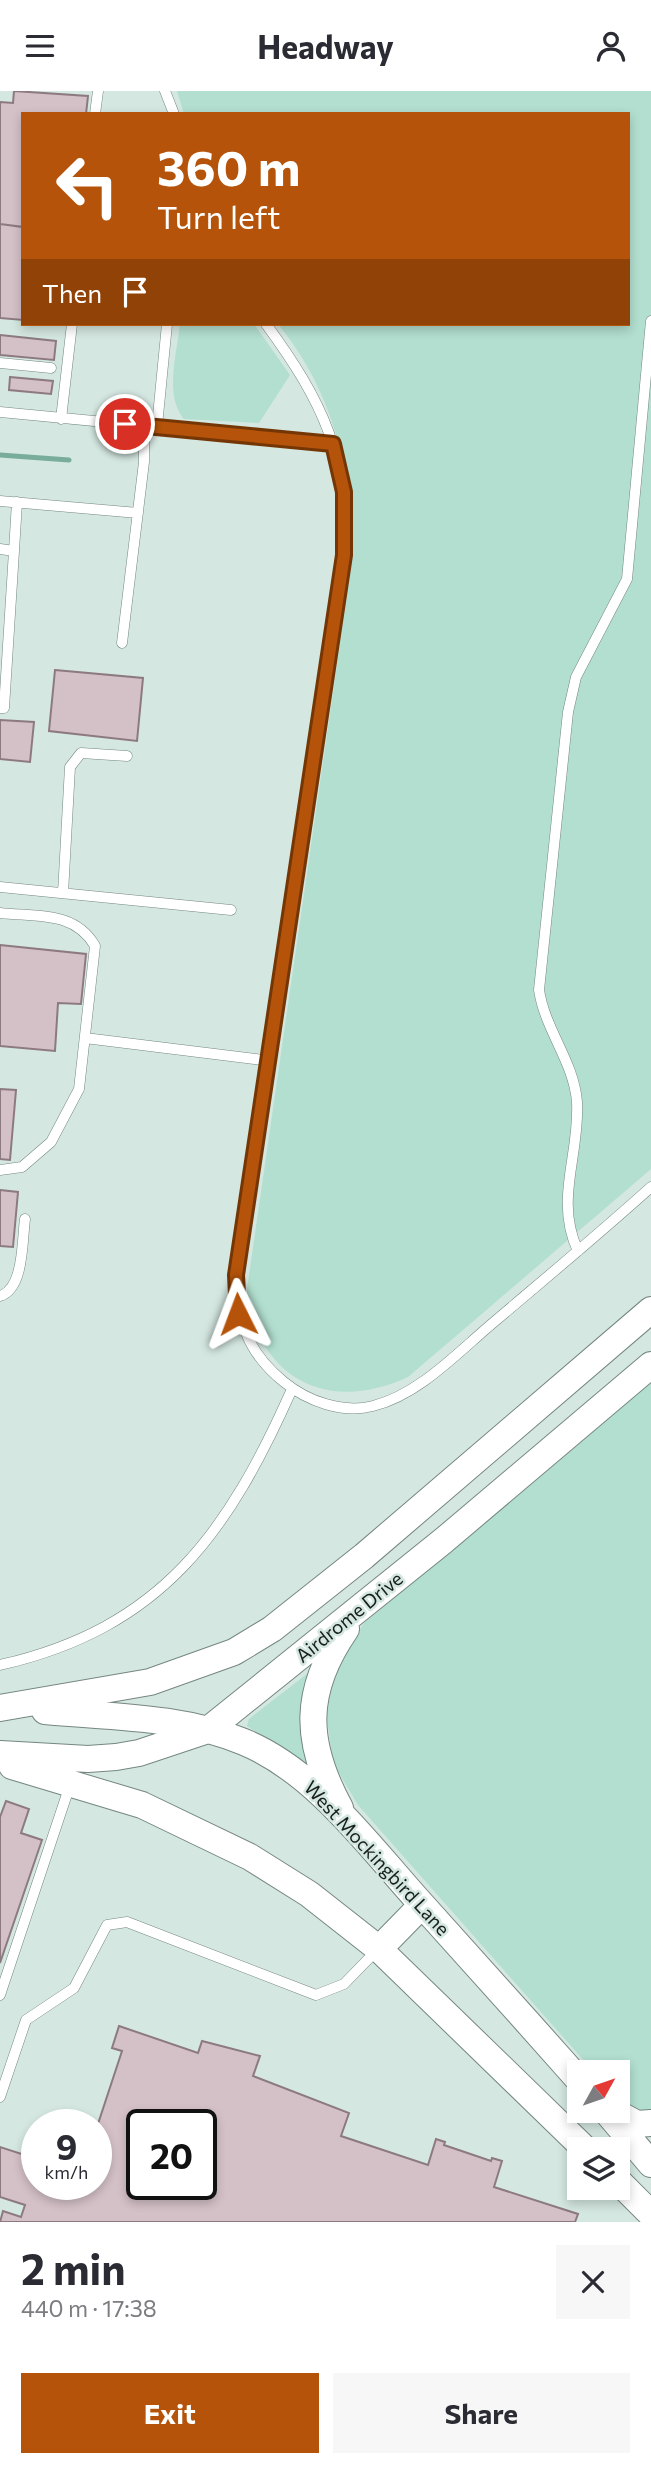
<!DOCTYPE html>
<meta charset="utf-8">
<style>
:root{--surface:#fff;--page:#f7f7f7;--text:#2b2b33;--muted:#7c7c81;--accent:#b45309}
body{margin:0;font-family:Commissioner,sans-serif;background:var(--page);color:var(--text);height:100vh;display:flex;flex-direction:column;font-size:26px;white-space:nowrap}
*{box-sizing:border-box;margin:0}
p{font-size:23px;color:var(--muted)}
.icon{flex:none;width:38px;height:38px;fill:none;stroke:currentColor;stroke-width:2;stroke-linecap:round;stroke-linejoin:round}
.map{position:relative;height:2131px;overflow:hidden}
.panel{display:flex;flex-direction:column;background:var(--surface);flex:1}
.panel>*{flex:none}
.top-card{position:absolute;left:21px;top:21px;width:609px;height:214px;border-radius:0px;box-shadow:0 4px 10px #0003;background:#b45309;color:#fff;overflow:hidden}
.needle{width:46px;rotate:50deg}
.tools{position:absolute;left:567px;top:1969px;display:grid;gap:14px}
.tools a{display:grid;place-items:center;width:63px;height:63px;border-radius:0px;background:var(--surface);box-shadow:0 4px 10px #0003;font-size:35px}
.speed{position:absolute;left:21px;top:2018px;display:flex;gap:14px;font-size:35px;font-weight:700;text-align:center}
.speed>*{display:grid;place-content:center;width:91px;height:91px;border-radius:50%;background:var(--surface);box-shadow:0 4px 10px #0003;line-height:1}
.speed small{font-size:18px;font-weight:400}
.speed .limit{border:4px solid #111;border-radius:10px;background:#fff;color:#111}
.pin{position:absolute;display:grid;place-items:center;width:60px;height:60px;color:#fff;margin:-30px;border:4px solid #fff;border-radius:50%;box-shadow:0 2px 7px #0007}
.me{position:absolute;width:77px;margin:-38px;rotate:357deg;stroke-linejoin:round;filter:drop-shadow(0 0 5px #0008)}
.turn{display:flex;align-items:center;gap:24px;height:147px;padding:0 21px;font-size:32px}
.turn .icon{width:91px;height:91px;stroke-width:2.5}
.turn b{display:block;font-size:49px;line-height:60px}
.then{display:flex;align-items:center;height:66px;padding:0 21px;background:#0003;gap:14px;font-size:26px}
.round{display:grid;place-items:center;flex:none;width:74px;height:74px;border-radius:0px;background:var(--page)}
.head{display:flex;align-items:center;justify-content:space-between;height:119px;padding:0 21px}
h1{font-size:42px;font-weight:700;line-height:52px}
.primary-button{display:flex;gap:14px;margin-top:auto;padding:14px 21px}
.primary-button a{flex:1;height:80px;border-radius:0px;background:var(--accent);color:#fff;font-size:28px;font-weight:700;line-height:80px;text-align:center}
.primary-button a+a{background:var(--page);color:var(--text)}
header{display:flex;justify-content:space-between;align-items:center;height:91px;padding:0 21px;background:var(--surface);font-size:32px;font-weight:700}
.map>svg:first-child{display:block}
.green{fill:#b2dfcf}
.lines{fill:none;stroke-linecap:round;stroke-linejoin:round}
.stream{stroke:#79ac9a;stroke-width:5}
.building{fill:#d4c1c7;stroke:#8c7a80;stroke-width:2;fill-rule:evenodd}
.lane-casing{stroke:#758780;stroke-width:11}
.secondary-casing{stroke:#758780;stroke-width:28}
.lane{stroke:#fff;stroke-width:10}
.secondary{stroke:#fff;stroke-width:26}
.route-casing{stroke:#753606;stroke-width:18}
.route{stroke:#b45309;stroke-width:12}
.labels{text-anchor:middle;stroke-width:5;stroke-linejoin:round;paint-order:stroke}
.street-label{font-size:19px;fill:#171e1b;stroke:#d4e7e0}
</style>
<header><svg class="icon" aria-label="menu" viewBox="0 0 24 24"><path d="M4 6h16M4 12h16M4 18h16"/></svg>Headway<svg class="icon" aria-label="person" viewBox="0 0 24 24"><circle cx="12" cy="8" r="4"/><path d="M4 21q1-7 8-7t8 7"/></svg></header>
<div class="map">
<svg width="651" height="2131" viewBox="0 0 651 2131">
<rect width="100%" height="100%" fill="#d4e7e0"/>
<path class="green" d="M177,0H651V1078L408,1286C330,1322 263,1291 246,1205L351,477C354,388 336,304 278,233H628V23H184Z
M180,233H254L290,284L259,332L184,328C164,305 177,262 180,233Z
M651,1291V2020L632,2024L618,2008V1981H594L358,1714L333,1672L326,1620L337,1574L364,1532Z
M312,1579L309,1675L247,1635L249,1628Z"/>
<g class="lines">
<path class="stream" d="M0,364L69,369"/>
</g>
<path class="building" d="M14,0L88,5L86,23H23V136L0,133V11L13,12Z
M0,133L23,136V229L0,227Z
M0,244L56,250L54,269L0,264Z
M10,286L53,290L51,303L9,299Z
M55,579L143,587L137,650L49,640Z
M0,629L34,631L30,671L0,668Z
M0,854L86,863L81,913L58,912L55,960L0,955Z
M0,998L16,999L10,1069L0,1068Z
M0,1099L18,1101L13,1156L0,1155Z
M6,1710L29,1718L21,1742L42,1749L0,1872V1726Z
M119,1935L198,1962L202,1950L260,1965L253,1985L349,2022L341,2045L428,2074L436,2048L445,2051L444,2054L491,2070L492,2067L502,2070L494,2096L578,2123L575,2131H0L3,2120L21,2126L25,2114L0,2106V2056L37,2068V2093H96V2039L122,1960L112,1957ZM142,2034H201V2093H142Z"/>
<g class="lines">
<g class="lane-casing">
<path id="lane" d="M165,0L174,23
M95,23L98,0
M266,233C323,311 350,366 344,465L236,1184C239,1232 246,1260 284,1291C307,1310 343,1323 373,1315C420,1303 458,1261 494,1231C547,1186 600,1142 651,1096
M0,272L51,277
M0,321L333,353
M61,328L72,233
M157,335L167,233
M0,410L138,422
M0,458L14,460L4,617H0
M14,460L17,411
M122,552L144,371V333
M0,796L231,819
M63,802L70,676L81,662L127,665
M0,822C37,826 75,820 95,855L79,998L51,1051L22,1076L0,1079
M85,947L271,970
M578,1160C554,1109 580,1064 577,1011C574,971 545,939 539,899L568,621L576,586L627,488L651,230
M0,1205C24,1198 22,1150 25,1128
M0,1574C162,1537 228,1442 292,1298
M0,1904L70,1694
M0,2006L26,1929L74,1897L107,1834L127,1831L316,1904L344,1893L378,1858"/>
</g>
<g class="secondary-casing">
<path id="secondary" d="M0,1617L150,1591L234,1561L272,1538L364,1465L651,1219
M45,1620C111,1626 181,1625 244,1651C314,1680 366,1751 416,1807C470,1867 525,1928 579,1989
M0,1663L88,1668L116,1666L139,1662L208,1639L443,1450L651,1274
M12,1675L142,1714L250,1766L309,1803L379,1858L585,2058
M340,1717C304,1651 303,1600 346,1538
M379,1858L422,1814
M606,2020L651,2073
M613,2020L637,2033L651,2032
M618,2090L651,2123"/>
</g>
<use href="#lane" class="lane"/>
<use href="#secondary" class="secondary"/>
</g>
<g class="lines">
<g class="route-casing">
<path id="route" d="M125,333L333,353L344,401V464L236,1184L238,1223"/>
</g>
<use href="#route" class="route"/>
</g>
<g class="labels">
<g class="street-label">
<text transform="translate(349 1526) rotate(-39)" y="7">Airdrome Drive</text>
<text transform="translate(377 1767) rotate(47)" y="7">West Mockingbird Lane</text>
</g>
</g>
</svg>
<div class="tools">
<a><svg class="needle" viewBox="-14 -14 28 28"><path d="M0-13l5 13h-10z" fill="#e53935"/><path d="M0 13l5-13h-10z" fill="#7c7c81"/></svg></a>
<a><svg class="icon" aria-label="layers" viewBox="0 0 24 24"><path d="M12 4l9 5-9 5-9-5zM3 14l9 5 9-5"/></svg></a>
</div>
<div class="speed"><div>9<small>km/h</small></div><div class="limit">20</div></div>
<div class="pin" style="left:125px;top:333px;background:#d93025"><svg class="icon" aria-label="arrive" viewBox="0 0 24 24"><path d="M6 21V4h12l-3 4 3 4H6"/></svg></div>
<svg class="me" style="left:238px;top:1223px" viewBox="-20 -20 40 40"><path d="M0-17L14 15 0 8-14 15z" fill="#b45309" stroke="#fff" stroke-width="4"/></svg>
<div class="top-card">
<div class="turn"><svg class="icon" aria-label="left" viewBox="0 0 24 24"><path d="M17 20v-9H6M10 6l-5 5 5 5"/></svg><div><b>360 m</b>Turn left</div></div>
<div class="then">Then<svg class="icon" aria-label="arrive" viewBox="0 0 24 24"><path d="M6 21V4h12l-3 4 3 4H6"/></svg></div>
</div>
</div>
<section class="panel">
<div class="head"><div><h1>2 min</h1><p>440 m · 17:38</p></div><a class="round"><svg class="icon" aria-label="close" viewBox="0 0 24 24"><path d="M6 6l12 12M18 6L6 18"/></svg></a></div>
<div class="primary-button"><a>Exit</a><a>Share</a></div>
</section>
